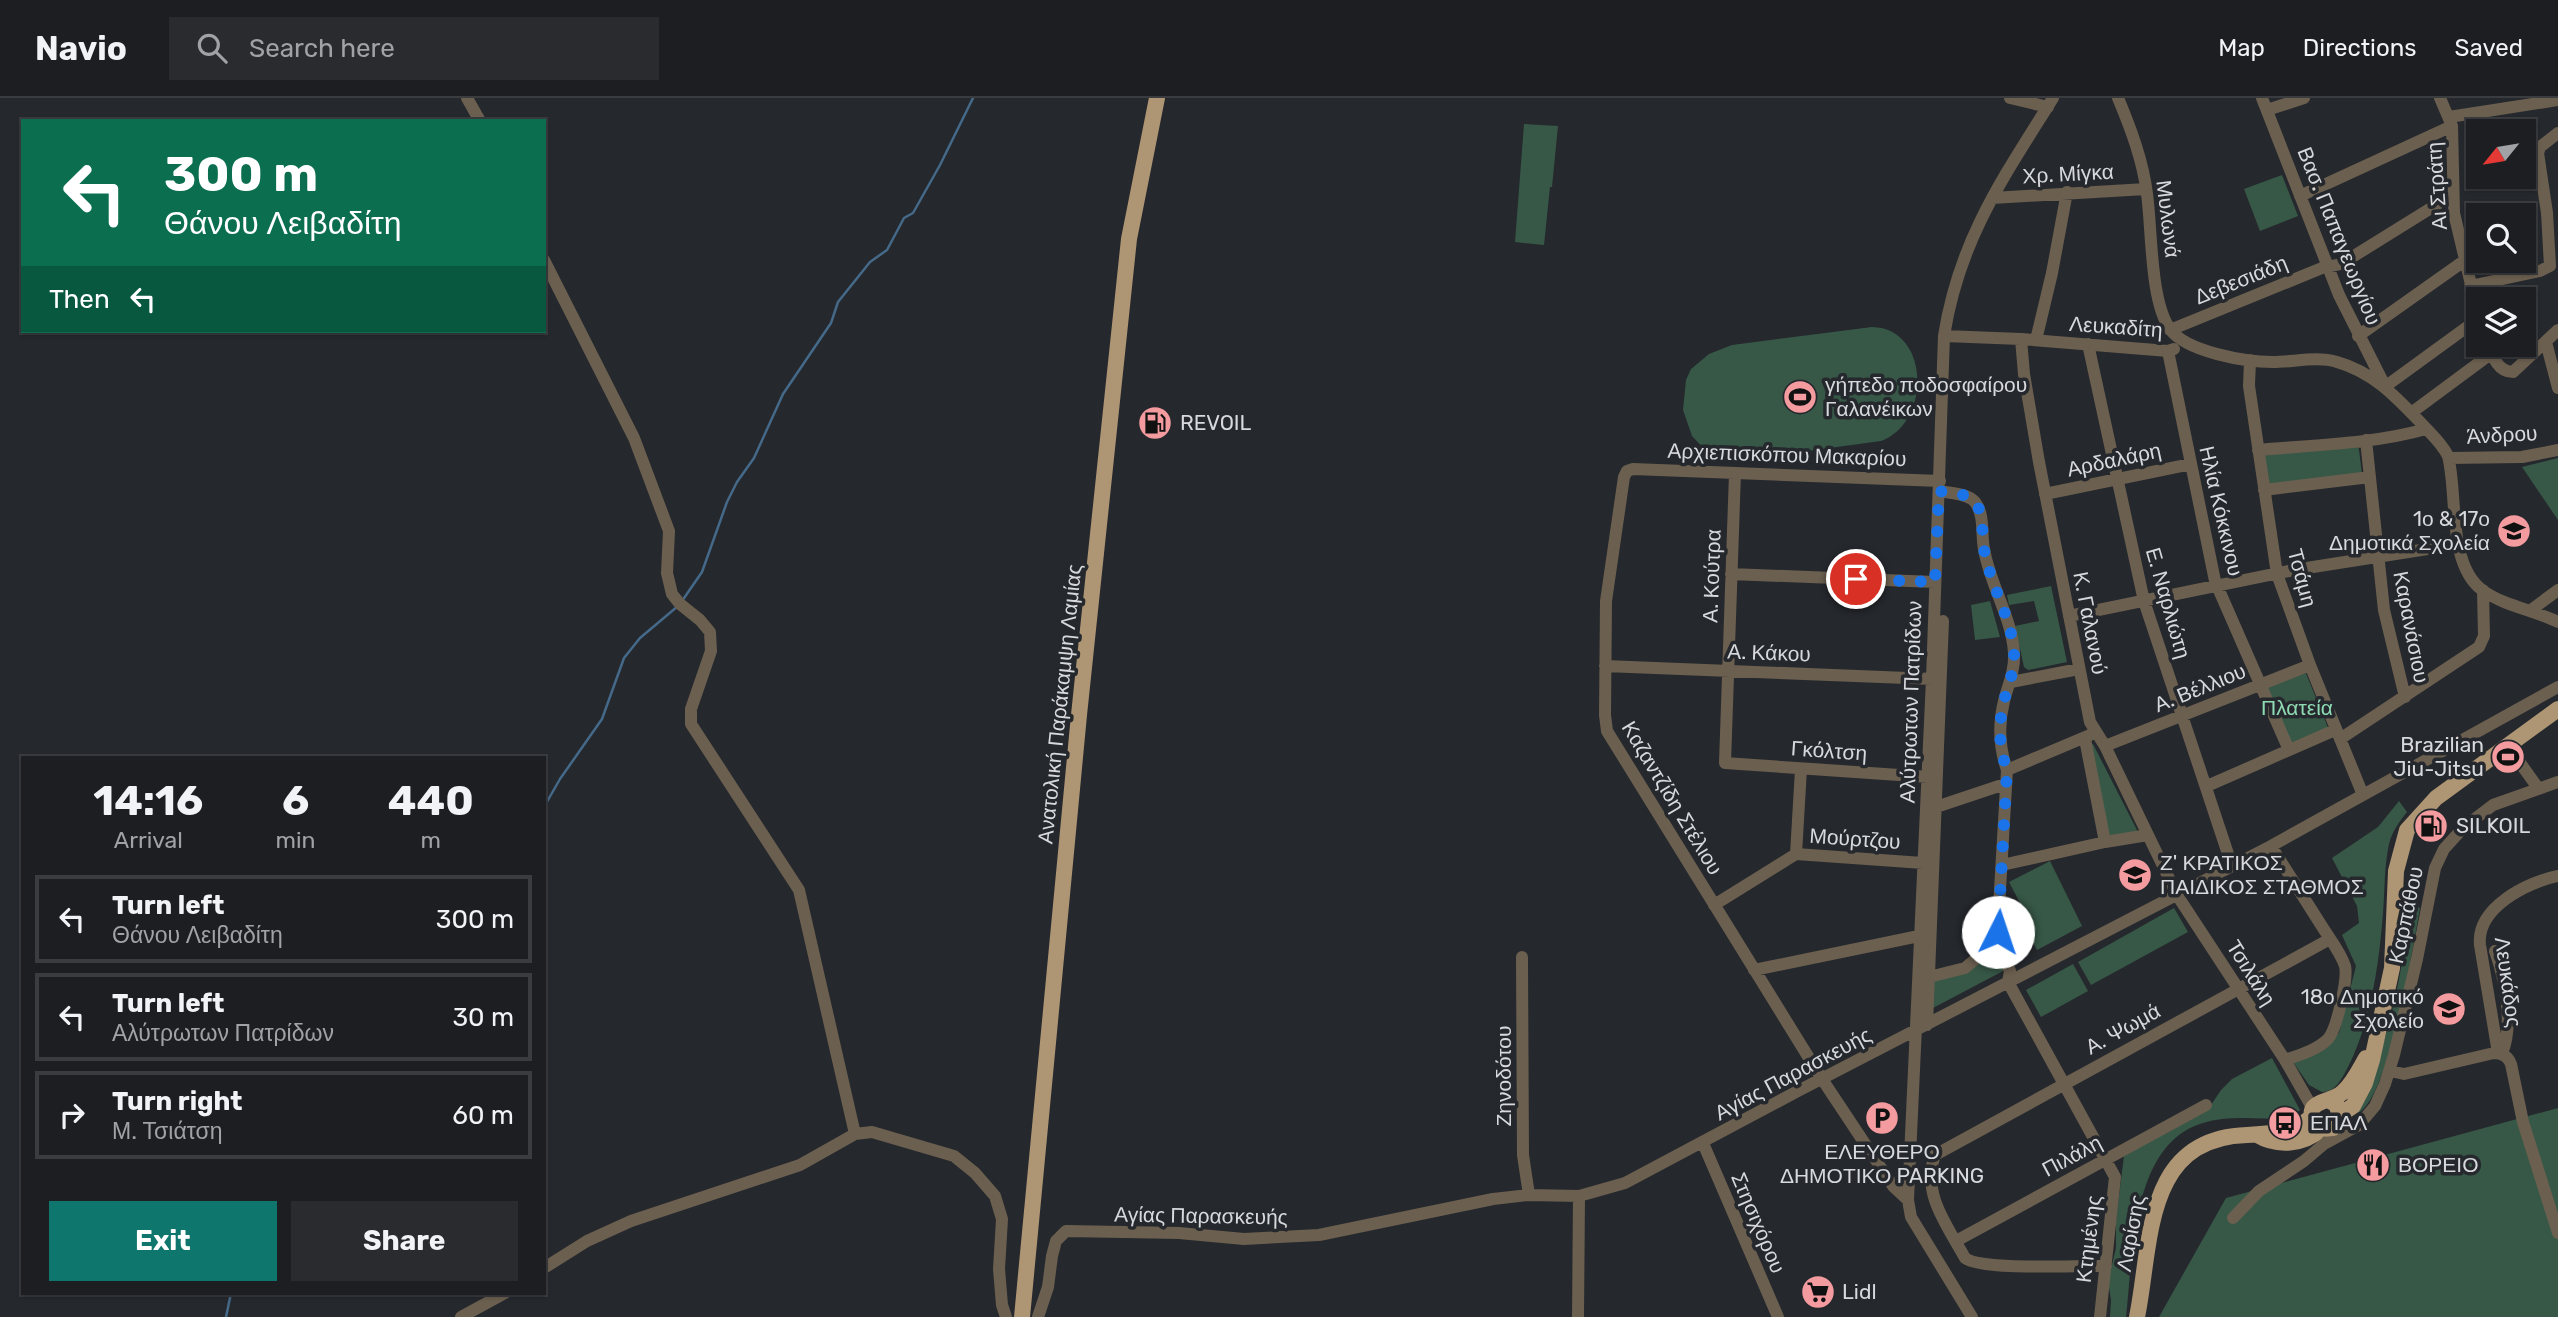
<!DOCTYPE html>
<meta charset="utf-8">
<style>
:root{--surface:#1c1e22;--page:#292b2f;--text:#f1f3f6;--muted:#a0a2a5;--line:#3a3c40;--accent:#0f766e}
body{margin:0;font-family:Rubik,sans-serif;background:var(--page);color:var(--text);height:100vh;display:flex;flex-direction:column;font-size:26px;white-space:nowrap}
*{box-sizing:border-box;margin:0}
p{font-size:23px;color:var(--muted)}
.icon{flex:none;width:38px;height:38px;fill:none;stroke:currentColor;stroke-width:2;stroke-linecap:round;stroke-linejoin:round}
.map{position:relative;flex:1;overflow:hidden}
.sheet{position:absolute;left:21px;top:658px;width:525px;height:539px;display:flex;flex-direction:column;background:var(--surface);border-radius:0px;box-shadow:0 2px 5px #0004,0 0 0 2px var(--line)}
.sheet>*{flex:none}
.hud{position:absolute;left:21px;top:21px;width:525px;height:214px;border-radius:0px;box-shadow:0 2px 5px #0004,0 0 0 2px var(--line);background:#0b6e4f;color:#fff;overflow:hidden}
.needle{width:46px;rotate:240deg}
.buttons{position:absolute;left:2466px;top:21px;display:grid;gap:14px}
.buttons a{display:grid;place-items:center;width:70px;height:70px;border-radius:0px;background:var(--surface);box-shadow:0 2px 5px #0004,0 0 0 2px var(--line);font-size:35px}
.pin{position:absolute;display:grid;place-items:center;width:60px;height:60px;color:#fff;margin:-30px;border:4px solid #fff;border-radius:50%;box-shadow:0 2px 7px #0007}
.me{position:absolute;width:77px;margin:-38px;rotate:4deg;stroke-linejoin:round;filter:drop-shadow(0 0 5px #0008)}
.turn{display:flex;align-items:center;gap:24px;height:147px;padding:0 28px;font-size:32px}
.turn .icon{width:91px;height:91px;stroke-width:2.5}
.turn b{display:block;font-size:49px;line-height:60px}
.then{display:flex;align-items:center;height:66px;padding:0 28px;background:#0003;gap:14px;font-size:26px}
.eta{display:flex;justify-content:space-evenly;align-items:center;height:119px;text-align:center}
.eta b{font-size:42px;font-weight:700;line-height:49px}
.primary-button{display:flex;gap:14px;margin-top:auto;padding:14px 28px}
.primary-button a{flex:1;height:80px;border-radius:0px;background:var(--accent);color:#fff;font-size:28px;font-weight:700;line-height:80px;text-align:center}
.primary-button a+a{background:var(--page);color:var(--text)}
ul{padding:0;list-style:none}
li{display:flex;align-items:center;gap:21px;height:88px;margin:0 14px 10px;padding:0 14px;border:4px solid var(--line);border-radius:0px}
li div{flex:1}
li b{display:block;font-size:26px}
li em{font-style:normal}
header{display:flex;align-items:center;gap:42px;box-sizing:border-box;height:98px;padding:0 35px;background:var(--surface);border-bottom:2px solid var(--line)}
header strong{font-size:33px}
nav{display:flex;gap:38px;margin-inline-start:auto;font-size:24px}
.search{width:490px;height:63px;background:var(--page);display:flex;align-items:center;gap:18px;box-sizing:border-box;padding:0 24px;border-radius:0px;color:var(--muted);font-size:26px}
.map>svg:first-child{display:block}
.green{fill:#375847}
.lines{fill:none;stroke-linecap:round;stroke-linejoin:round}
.stream{stroke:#456988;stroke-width:2.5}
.minor{stroke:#6b5f4f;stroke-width:12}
.major{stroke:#ae9574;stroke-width:16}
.route{stroke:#1a73e8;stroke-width:12;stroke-dasharray:0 21.6}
.labels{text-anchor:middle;stroke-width:7;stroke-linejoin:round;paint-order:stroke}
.street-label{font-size:21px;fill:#d7d9dd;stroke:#25282d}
.poi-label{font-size:21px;fill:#d7d9dd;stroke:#25282d;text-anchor:start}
.park-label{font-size:21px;fill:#8fdbb3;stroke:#25282d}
</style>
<header>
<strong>Navio</strong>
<div class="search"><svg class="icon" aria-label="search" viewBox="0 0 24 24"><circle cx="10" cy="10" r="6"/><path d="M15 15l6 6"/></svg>Search here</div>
<nav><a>Map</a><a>Directions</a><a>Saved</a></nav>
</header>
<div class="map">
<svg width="2558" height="1219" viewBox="0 0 2558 1219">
<rect width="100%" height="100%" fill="#25282d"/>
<path class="green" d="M1524,26L1558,28L1552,89H1550L1544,147L1515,144Z
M2282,77L2298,118L2260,133L2244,91Z
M1872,229C1930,230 1932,324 1881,343L1741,362L1717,359L1708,355L1692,338L1683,312L1686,282L1691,271L1709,256L1732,247Z
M2358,344L2362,376L2268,388L2264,355Z
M2558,360V422L2522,369Z
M2051,488L2067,564L2028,572L2024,569L2015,528L2039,523L2034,503L2009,507L2007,497Z
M1990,503L2000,539L1975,542L1971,507Z
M2305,573L2329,632L2290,648L2266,589Z
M2093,646L2137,732L2136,736L2113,740L2106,736L2089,647Z
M2399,703L2407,714C2399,724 2392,734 2389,746C2384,769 2385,792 2383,815C2379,866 2371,925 2347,971C2341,982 2335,994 2322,994L2309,987L2293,964L2319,952L2339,935L2356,868L2342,837L2359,825L2357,808L2332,760L2378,729Z
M2050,763L2082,828L2037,852L2015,811L2021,807L2009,784Z
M2408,806L2420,810C2413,848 2389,1000 2358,1015C2360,999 2373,978 2379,961C2394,910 2406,859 2408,806Z
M2174,810L2188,834L2091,887L2078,864Z
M1995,851L2005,872L1933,910V881Z
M2073,866L2088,893L2041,919L2026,892Z
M2272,960L2300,1012L2292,1019L2284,1021C2259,1021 2227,1017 2203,1025C2131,1046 2133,1158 2126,1219H2110L2111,1202L2108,1183L2116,1150V1122L2124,1058L2211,1007L2221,992L2232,981Z
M2558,1010V1219H2159L2226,1100Z"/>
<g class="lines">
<path class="stream" d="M682,503L702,474L727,404L737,384L754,360L783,296L831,225L838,204L870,164L887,152L904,120L913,115L940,67L973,0
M544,709L560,681L602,621L624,560L640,540L678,508
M226,1219L231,1195"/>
<path class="minor" d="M467,0L480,23
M2010,0L2048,9
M2118,0C2131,31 2143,63 2147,96C2152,132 2150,203 2170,231C2186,254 2246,264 2273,264C2294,264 2317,258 2337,264C2373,274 2396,299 2421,325C2431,336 2442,345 2448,358C2458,397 2447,465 2482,492C2504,508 2534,512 2558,524
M2262,0L2339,197L2385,288
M2440,0L2452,28L2454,115L2478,216
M2267,12L2304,0
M2449,19L2558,2
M2300,98L2452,28
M1992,100L2146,91
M544,162L634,340L669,433L667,475L672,496L680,506L700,522L710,534L711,553L691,611V626L799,792L855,1036
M2470,188L2540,173L2550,168L2547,115L2538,55L2540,49L2558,35
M2170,232L2322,170L2341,166L2444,102L2453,100
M1944,238L2021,241L2168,253L2174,251
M2358,238L2464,163
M2021,241L2024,276L2039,364L2090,624L2105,648L2177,797L2285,962L2313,1011
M2036,242L2052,175L2067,94
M2546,244L2558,290
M2088,246L2144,503L2232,768
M2489,247C2493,259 2498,274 2513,274L2558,232
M2168,253L2215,483L2289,652
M2250,262L2249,288L2277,476L2310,567L2363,697
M2386,288L2478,221
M2411,315L2492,255
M2366,342L2384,512L2405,599
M2258,352C2314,347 2373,346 2426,331
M2449,360L2522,359L2558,352
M1735,375L1725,665L1928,679
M2264,392L2370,379
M1939,393C1949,395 1968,395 1975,404C1985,417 1981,437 1984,451C1990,487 2012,520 2014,555C2015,573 2008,587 2004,603C1998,627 1999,649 2007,672L1997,843L2010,873L2008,884L2115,1079L2100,1219
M2045,396L2191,366
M1731,476L1935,484
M2531,512L2558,492
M2069,518L2294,472L2459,446
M1605,568L1932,581
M2011,584L2079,571
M2340,641L2479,549L2484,538L2483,492
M2105,648L2310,567
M2508,648L2538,690
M2007,672L2090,637
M2207,688L2335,632
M1936,709L2005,686
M2105,744L2148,737
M2271,748C2288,775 2306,803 2323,830C2330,841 2341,855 2345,868C2348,880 2337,931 2328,941C2317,952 2299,957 2285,962
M1796,756L1801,671
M2002,767L2105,744L2085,641
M1714,807L1796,756L1923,765
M2495,853C2505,881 2514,928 2502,955
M1522,859L1523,1057L1529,1097
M1754,872L1919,838
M1929,879L1965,870L1997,843
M1927,927L1943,523
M2498,955L2480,847C2476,810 2527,784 2558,778
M2390,973L2404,976L2494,955C2502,955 2508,958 2511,966L2523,1024L2558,1135
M1703,1045L1778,1219
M1908,1102L1893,1088L1822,981L1607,633L1605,617L1606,503L1624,379L1627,373L1633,371L1940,383
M2233,1120L2259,1093L2304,1063L2324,1046L2359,1027L2375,1008L2385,986L2394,957L2417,861L2435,770L2444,751L2463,730L2493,707L2558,684
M1956,1143L2206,1007
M2106,1168C2078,1167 1982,1173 1965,1160C1947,1127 1921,1095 1935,1057L2330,841
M544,1170L587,1143L631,1123L800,1067L855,1036L872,1034L954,1058L975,1075L995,1098L1002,1121L999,1171L1002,1207L1006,1219
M461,1219L505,1195
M1038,1219L1048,1189L1052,1158L1056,1143L1066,1133L1179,1135L1244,1141L1319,1137L1493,1101L1529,1097L1579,1098L1625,1085L1796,994L2271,748L2558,589
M1578,1219L1579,1098
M1972,1219L1911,1119L1908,1102L1932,581L1944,238C1959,142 2003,80 2053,0"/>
<path class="major" d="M2328,1002L2337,1007L2340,1022L2333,1030L2321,1031L2314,1026C2303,1000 2331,1006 2343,994C2353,985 2359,972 2366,960
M2341,1016L2353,1008L2365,985L2372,962L2392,870L2396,773L2407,732L2436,700L2558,611
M2257,1037C2277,1049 2304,1047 2321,1031
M1022,1219L1079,617L1129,141L1157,0
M2137,1219C2152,1146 2143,1040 2247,1037C2267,1036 2297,1034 2312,1018"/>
</g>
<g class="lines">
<path class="route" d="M1856,481L1935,484L1939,393C1949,395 1968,395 1975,404C1985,417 1981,437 1984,451C1990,487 2012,520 2014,555C2015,573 2008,587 2004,603C1998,627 1999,649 2007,672L1998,834"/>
</g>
<defs>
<g id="stadium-disc" transform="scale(1.75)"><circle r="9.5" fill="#f49b9f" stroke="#25282d"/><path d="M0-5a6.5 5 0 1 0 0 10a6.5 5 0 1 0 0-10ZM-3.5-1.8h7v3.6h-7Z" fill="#111"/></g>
<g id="fuel-disc" transform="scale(1.75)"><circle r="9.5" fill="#f49b9f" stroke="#25282d"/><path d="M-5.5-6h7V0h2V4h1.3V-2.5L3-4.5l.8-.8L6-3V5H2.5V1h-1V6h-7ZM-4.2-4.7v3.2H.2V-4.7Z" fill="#111"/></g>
<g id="school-disc" transform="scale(1.75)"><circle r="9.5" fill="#f49b9f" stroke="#25282d"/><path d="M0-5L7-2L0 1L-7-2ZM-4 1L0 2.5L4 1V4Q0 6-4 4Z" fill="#111"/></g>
<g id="parking-disc" transform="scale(1.75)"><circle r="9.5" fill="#f49b9f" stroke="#25282d"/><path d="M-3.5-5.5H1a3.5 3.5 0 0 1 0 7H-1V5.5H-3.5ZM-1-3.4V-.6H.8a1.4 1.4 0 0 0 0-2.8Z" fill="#111"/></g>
<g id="bus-disc" transform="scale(1.75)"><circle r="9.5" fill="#f49b9f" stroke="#25282d"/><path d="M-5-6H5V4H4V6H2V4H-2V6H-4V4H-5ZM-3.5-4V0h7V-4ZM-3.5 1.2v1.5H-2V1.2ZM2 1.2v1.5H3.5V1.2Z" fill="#111"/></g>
<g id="restaurant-disc" transform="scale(1.75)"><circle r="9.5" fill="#f49b9f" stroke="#25282d"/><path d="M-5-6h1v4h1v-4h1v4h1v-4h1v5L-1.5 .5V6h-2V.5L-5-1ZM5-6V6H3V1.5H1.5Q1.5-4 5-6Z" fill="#111"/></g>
<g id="supermarket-disc" transform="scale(1.75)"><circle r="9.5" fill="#f49b9f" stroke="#25282d"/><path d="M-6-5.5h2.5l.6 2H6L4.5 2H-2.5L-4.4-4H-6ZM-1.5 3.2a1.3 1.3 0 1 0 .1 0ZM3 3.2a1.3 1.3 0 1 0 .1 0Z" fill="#111"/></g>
</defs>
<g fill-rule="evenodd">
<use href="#stadium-disc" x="1800" y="299"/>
<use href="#fuel-disc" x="1155" y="325"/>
<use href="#school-disc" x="2514" y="433"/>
<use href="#stadium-disc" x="2508" y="659"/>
<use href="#fuel-disc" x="2431" y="728"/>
<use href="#school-disc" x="2135" y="777"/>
<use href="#school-disc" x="2449" y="911"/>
<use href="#parking-disc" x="1882" y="1020"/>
<use href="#bus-disc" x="2285" y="1025"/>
<use href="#restaurant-disc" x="2373" y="1067"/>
<use href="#supermarket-disc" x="1818" y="1194"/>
</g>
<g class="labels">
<g class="street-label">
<text transform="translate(2068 76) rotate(-3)" y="7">Χρ. Μίγκα</text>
<text transform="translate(2437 88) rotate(-94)" y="7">Αι Στράτη</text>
<text transform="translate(2168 121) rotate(83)" y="7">Μυλωνά</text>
<text transform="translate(2339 138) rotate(68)" y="7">Βασ. Παπαγεωργίου</text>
<text transform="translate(2241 182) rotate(-22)" y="7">Δεβεσιάδη</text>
<text transform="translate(2116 229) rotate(4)" y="7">Λευκαδίτη</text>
<text transform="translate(2502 337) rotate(-3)" y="7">Άνδρου</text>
<text transform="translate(1787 357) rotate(2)" y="7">Αρχιεπισκόπου Μακαρίου</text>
<text transform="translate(2114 362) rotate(-12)" y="7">Αρδαλάρη</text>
<text transform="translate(2221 413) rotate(77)" y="7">Ηλία Κόκκινου</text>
<text transform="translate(1712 478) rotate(-88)" y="7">Α. Κούτρα</text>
<text transform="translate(2302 480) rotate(75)" y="7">Τσάμη</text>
<text transform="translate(2168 505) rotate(74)" y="7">Ε. Ναρλιώτη</text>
<text transform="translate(2090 525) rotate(79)" y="7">Κ. Γαλανού</text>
<text transform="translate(2411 529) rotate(79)" y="7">Καρανάσιου</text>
<text transform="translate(1769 555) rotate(2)" y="7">Α. Κάκου</text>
<text transform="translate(2200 590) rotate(-22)" y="7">Α. Βέλλιου</text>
<text transform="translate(1911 604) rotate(-88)" y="7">Αλύτρωτων Πατρίδων</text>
<text transform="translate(1060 606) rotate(-84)" y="7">Ανατολική Παράκαμψη Λαμίας</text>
<text transform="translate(1829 653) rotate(4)" y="7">Γκόλτση</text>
<text transform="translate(1672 700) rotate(59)" y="7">Καζαντζίδη Στέλιου</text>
<text transform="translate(1855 741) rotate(4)" y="7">Μούρτζου</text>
<text transform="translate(2406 817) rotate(-78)" y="7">Καρπάθου</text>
<text transform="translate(2251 875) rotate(58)" y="7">Τσιλάλη</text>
<text transform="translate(2508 884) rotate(82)" y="7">Λευκάδος</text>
<text transform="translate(2123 931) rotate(-29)" y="7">Α. Ψωμά</text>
<text transform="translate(1793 976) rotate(-28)" y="7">Αγίας Παρασκευής</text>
<text transform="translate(1504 978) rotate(-90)" y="7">Ζηνοδότου</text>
<text transform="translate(2072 1058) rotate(-28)" y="7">Πιλάλη</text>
<text transform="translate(1201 1118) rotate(1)" y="7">Αγίας Παρασκευής</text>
<text transform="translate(1758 1125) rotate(67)" y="7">Στησιχόρου</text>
<text transform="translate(2131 1135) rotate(-79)" y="7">Λαρίσης</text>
<text transform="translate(2089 1141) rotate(-83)" y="7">Κτημένης</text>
</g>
<g class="poi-label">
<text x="1825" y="294">γήπεδο ποδοσφαίρου<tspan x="1825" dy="24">Γαλανέικων</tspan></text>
<text x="1180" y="332">REVOIL</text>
<text x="2490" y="428" text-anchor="end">1ο &amp; 17ο<tspan x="2490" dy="24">Δημοτικά Σχολεία</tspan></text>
<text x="2484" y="654" text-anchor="end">Brazilian<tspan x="2484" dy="24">Jiu-Jitsu</tspan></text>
<text x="2456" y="735">SILKOIL</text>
<text x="2160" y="772">Ζ' ΚΡΑΤΙΚΟΣ<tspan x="2160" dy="24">ΠΑΙΔΙΚΟΣ ΣΤΑΘΜΟΣ</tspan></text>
<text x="2424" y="906" text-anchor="end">18ο Δημοτικό<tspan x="2424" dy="24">Σχολείο</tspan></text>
<text x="2310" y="1032">ΕΠΑΛ</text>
<text x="1882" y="1061" text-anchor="middle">ΕΛΕΥΘΕΡΟ<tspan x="1882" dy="24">ΔΗΜΟΤΙΚΟ PARKING</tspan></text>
<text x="2398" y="1074">ΒΟΡΕΙΟ</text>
<text x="1842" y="1201">Lidl</text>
</g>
<g class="park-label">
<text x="2297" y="617">Πλατεία</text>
</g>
</g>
</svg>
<div class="buttons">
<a><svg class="needle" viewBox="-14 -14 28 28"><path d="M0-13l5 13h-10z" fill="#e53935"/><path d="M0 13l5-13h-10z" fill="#a0a2a5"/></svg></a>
<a><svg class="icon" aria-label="search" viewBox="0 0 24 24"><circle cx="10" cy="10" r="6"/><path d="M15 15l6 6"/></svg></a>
<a><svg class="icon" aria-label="layers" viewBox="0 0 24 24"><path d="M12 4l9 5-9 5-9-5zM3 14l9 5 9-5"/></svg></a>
</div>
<div class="pin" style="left:1856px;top:481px;background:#d93025"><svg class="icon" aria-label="arrive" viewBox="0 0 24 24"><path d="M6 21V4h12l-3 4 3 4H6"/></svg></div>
<svg class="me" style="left:1998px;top:834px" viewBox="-20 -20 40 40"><circle r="19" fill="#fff"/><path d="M0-13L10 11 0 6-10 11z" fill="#1a73e8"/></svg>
<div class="hud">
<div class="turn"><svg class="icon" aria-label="left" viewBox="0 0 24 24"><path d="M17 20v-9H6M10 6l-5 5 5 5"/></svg><div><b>300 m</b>Θάνου Λειβαδίτη</div></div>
<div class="then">Then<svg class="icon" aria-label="left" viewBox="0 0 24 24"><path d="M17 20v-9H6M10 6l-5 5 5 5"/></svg></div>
</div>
<section class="sheet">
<div class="eta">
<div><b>14:16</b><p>Arrival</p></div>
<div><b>6</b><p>min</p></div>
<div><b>440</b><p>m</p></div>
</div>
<ul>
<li><svg class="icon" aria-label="left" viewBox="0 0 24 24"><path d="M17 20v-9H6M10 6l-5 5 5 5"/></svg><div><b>Turn left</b><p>Θάνου Λειβαδίτη</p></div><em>300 m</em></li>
<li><svg class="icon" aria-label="left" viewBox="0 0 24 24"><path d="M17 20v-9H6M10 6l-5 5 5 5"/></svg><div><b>Turn left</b><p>Αλύτρωτων Πατρίδων</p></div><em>30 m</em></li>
<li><svg class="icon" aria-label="right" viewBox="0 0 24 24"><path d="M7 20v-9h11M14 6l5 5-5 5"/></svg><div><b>Turn right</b><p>Μ. Τσιάτση</p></div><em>60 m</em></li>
</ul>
<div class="primary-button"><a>Exit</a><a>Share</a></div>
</section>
</div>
